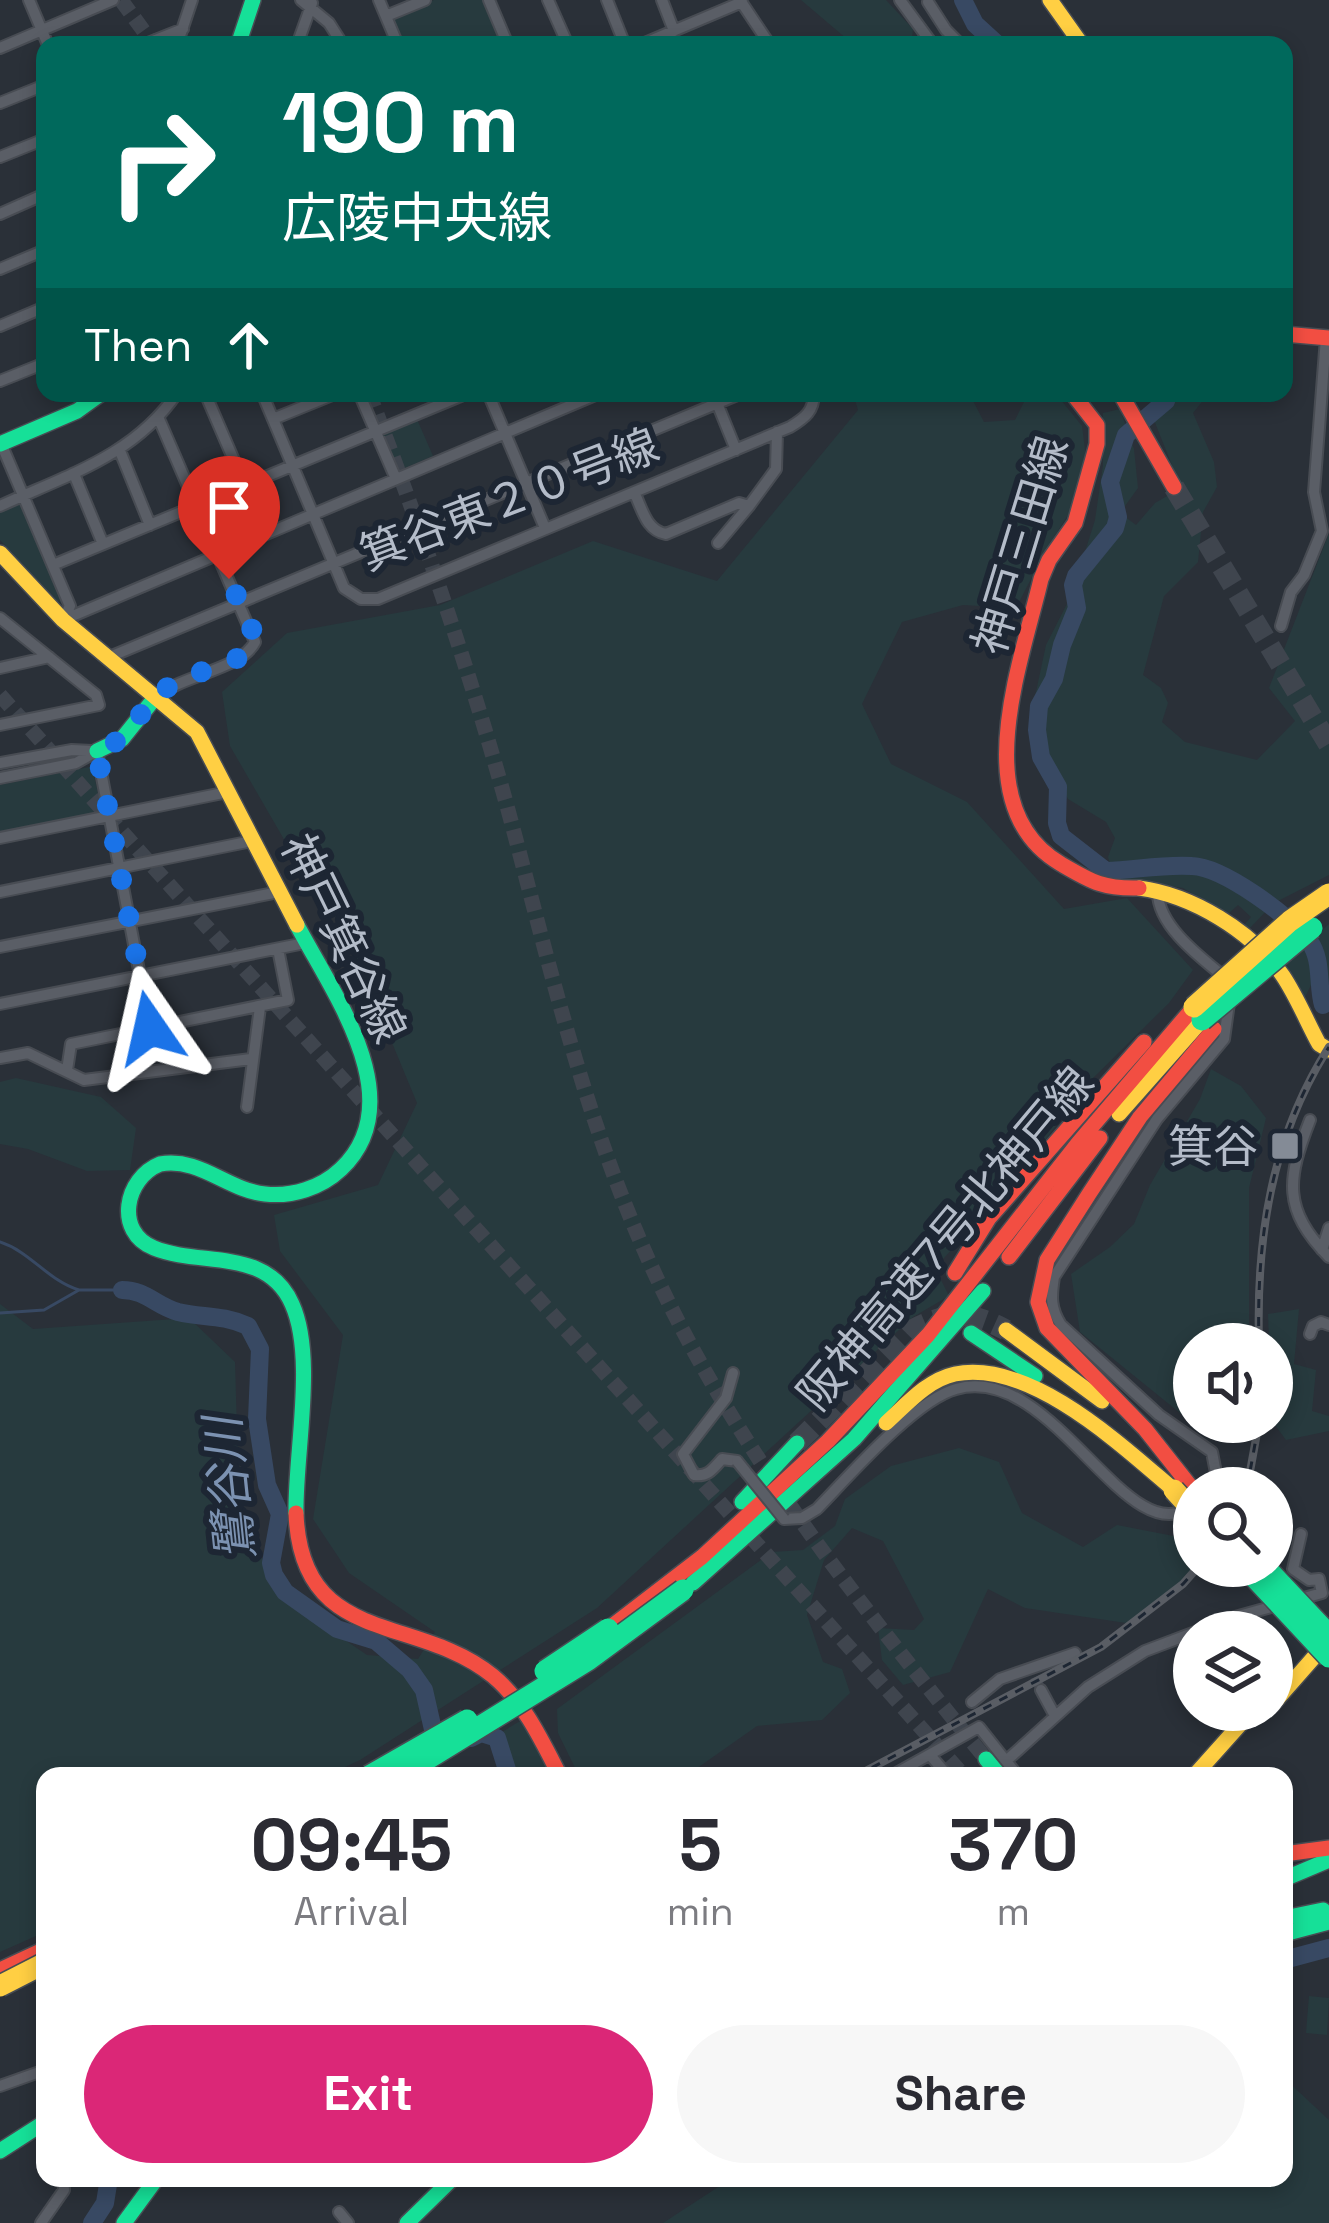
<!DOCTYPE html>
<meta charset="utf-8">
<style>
:root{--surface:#fff;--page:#f7f7f7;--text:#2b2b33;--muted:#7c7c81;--accent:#db2777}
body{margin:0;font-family:"Space Grotesk","Noto Sans JP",sans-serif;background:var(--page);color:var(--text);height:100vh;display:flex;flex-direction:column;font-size:45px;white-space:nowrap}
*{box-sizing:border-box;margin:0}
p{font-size:39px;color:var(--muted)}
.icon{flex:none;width:66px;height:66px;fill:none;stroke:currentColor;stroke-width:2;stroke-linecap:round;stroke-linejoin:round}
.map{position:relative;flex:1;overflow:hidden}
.sheet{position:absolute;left:36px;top:1767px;width:1257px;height:420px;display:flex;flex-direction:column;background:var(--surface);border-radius:24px;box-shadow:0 6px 18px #0003}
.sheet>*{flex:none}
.hud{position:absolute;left:36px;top:36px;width:1257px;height:366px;border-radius:24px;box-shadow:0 6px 18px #0003;background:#00695c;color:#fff;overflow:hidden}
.controls{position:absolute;left:1173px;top:1323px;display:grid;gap:24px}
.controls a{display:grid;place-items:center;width:120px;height:120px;border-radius:50%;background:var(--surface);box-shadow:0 6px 18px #0003;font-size:60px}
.pin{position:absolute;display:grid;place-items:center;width:102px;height:102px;color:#fff;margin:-123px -51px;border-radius:50% 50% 50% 0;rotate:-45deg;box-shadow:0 0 12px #0007}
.pin .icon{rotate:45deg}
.me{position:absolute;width:132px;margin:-66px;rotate:349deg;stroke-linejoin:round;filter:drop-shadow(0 0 9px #0008)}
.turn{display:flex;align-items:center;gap:42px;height:252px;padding:0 48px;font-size:54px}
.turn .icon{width:156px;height:156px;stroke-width:2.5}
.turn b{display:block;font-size:84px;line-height:102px}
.then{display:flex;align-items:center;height:114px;padding:0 48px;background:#0003;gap:24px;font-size:45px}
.eta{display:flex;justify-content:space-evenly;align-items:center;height:204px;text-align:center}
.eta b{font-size:72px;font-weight:600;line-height:84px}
.button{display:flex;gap:24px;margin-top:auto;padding:24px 48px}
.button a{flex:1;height:138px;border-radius:72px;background:var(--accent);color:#fff;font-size:48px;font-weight:600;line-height:138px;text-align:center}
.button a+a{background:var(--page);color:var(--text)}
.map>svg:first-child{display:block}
.green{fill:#273a3e}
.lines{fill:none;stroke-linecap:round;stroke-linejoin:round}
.stream{stroke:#384963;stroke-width:3}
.river{stroke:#384963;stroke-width:18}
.street-tunnel{stroke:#3f454e;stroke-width:10;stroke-dasharray:10 5;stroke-linecap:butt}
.secondary-tunnel{stroke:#3f454e;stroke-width:15;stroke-dasharray:15 8;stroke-linecap:butt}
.highway-tunnel{stroke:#3f454e;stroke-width:21;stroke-dasharray:21 10;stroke-linecap:butt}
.street-casing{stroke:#484c53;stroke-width:14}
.fast-casing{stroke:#484c53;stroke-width:18}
.slow-casing{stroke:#484c53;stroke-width:18}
.jam-casing{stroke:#484c53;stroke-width:18}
.street{stroke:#5a5e66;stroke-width:10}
.fast{stroke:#16e098;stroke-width:15}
.slow{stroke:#ffcf43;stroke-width:15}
.jam{stroke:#f24e42;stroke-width:15}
.rail-casing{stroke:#595d64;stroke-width:8}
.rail{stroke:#1d2633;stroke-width:3;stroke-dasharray:9;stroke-linecap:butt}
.street-bridge-casing{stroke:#484c53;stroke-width:14;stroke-linecap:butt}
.fast-bridge-casing{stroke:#474c53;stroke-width:24;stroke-linecap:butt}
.slow-bridge-casing{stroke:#474c53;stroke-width:24;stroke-linecap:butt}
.street-bridge{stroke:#5a5e66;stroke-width:10}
.fast-bridge{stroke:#16e098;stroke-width:21}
.slow-bridge{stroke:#ffcf43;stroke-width:21}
.route{stroke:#1a73e8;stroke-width:21;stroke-dasharray:0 37.8}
.poi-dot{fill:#848b96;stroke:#1d2633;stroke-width:4.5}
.labels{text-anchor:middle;stroke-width:12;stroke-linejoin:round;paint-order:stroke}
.street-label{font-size:45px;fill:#b4bcc9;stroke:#1d2633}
.poi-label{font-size:45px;fill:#b4bcc9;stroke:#1d2633;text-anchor:end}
.water-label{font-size:48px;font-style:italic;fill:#7c92b1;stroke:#1d2633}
</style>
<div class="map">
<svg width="1329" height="2223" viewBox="0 0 1329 2223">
<rect width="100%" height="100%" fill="#2a3038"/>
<path class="green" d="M434,0H483L502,45H401L391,22L395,16Z
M801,0H886L913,29L911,45H854Z
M853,393H969L984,422L1015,420L1026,398L1061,400L1082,426L1089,482L1047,548L1016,608L963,605L902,622L862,704L891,764L967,802L1064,909L1127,898L1193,970L1169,1003L1092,1079L1016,1178L935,1268L949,1296L913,1317L597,1608L360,1760L326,1776H45V1932L0,1952V1304L33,1329L189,1318L235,1362L239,1501L277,1594L367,1655L418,1659L435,1632L349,1573L313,1519L343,1335L280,1251L274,1215L378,1185L417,1103L323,876L289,848L230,746L222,692L287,633L440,605L593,541L717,581L858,410Z
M1171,393H1209L1193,413L1214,462L1217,487L1203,512L1198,562L1164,596L1143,675L1161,688L1168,703L1162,722L1185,742L1257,760L1295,721L1269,688L1329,533V875L1274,903L1250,928L1244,925L1251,917L1238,905L1227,915L1183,888L1114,878L1108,857L1115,838L1106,822L1068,799L1048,759L1033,706L1046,645L1071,596L1095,520L1103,465V413L1120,409L1134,449L1138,488L1120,513L1136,525L1155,503L1181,488L1150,410Z
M416,417L433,456L405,468L395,466L382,436L385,430Z
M18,502L24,505L65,604L57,601L0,540V510Z
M89,767L93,771L101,807L97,814L0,834V785Z
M1329,924V997L1315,977L1305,997L1294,987L1286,963Z
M1211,1069L1241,1086L1266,1118L1249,1188V1344H1194V1422H1247L1238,1429L1201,1430L1080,1332L1071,1274L1110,1247L1134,1224L1150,1185L1200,1099Z
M16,1078L101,1097L136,1128L130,1170L87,1171L28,1149L0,1144V1082Z
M1299,1309L1294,1364L1316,1370L1312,1411L1329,1416V1431L1286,1440L1272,1421L1268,1314Z
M959,1448L999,1462L1022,1513L1083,1547L1117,1525L1194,1540V1566H1202L1133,1624L1025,1608L988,1589L950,1672L903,1685L882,1660L878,1628L914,1630L924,1619L883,1541L852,1528L824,1560L807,1615L823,1662L842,1669L850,1693L822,1720L757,1726L686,1776H579L558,1733L557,1709L772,1552L803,1550L835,1526L845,1499L891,1466Z
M520,1721L535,1741L550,1776H500L489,1740Z
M1309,1996L1329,1998L1327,2035L1306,2033Z
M1284,2078L1329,2120V2223H663L732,2178H1284Z"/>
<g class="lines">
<path class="stream" d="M0,1242C31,1252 47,1280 79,1290
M0,1313L44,1310L79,1290H122"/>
<path class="river" d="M963,0L975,24L998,45
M1013,393H1039
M1168,393L1166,401L1126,435L1110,482L1118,517L1115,528L1076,576L1073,585L1077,608L1062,645L1054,679L1039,706L1037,730L1041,757L1058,787L1057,823L1061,836L1106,871C1135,870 1163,864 1192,866C1223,867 1290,916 1309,941C1323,960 1317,985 1323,1005
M122,1290C146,1290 156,1306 178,1312C203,1318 221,1314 248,1326L260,1349L257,1419L267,1485L280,1514L271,1563L274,1575L285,1592L337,1629L376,1641L410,1670L424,1690L434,1734L448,1746
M471,1738L481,1733L497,1738L509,1776
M1284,1960L1329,1948
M92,2223L105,2203L109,2178"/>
<path class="street-tunnel" d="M1035,1677L1041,1690"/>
<path class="secondary-tunnel" d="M121,0L154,45
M369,393C421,529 468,665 507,806C546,950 578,1094 636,1231C718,1428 852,1595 986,1759
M0,695L964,1776"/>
<path class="highway-tunnel" d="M1174,487L1329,745
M797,1443L910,1331C949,1311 968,1310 1006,1330"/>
<g class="street-casing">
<path id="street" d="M29,0L48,45
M301,0L329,23L343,45
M379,0L398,45
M489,0L508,45
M548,0L568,45
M607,0L625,45
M662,0L674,31
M740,0L770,45
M900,0L933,45
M928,2L946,30L961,45
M386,16L425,0
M143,45L183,29
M177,45L192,0
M297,45L312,3
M640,45L742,2
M0,48L113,0
M0,103L45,85
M0,157L45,139
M0,214L45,194
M0,269L45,250
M0,326L45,307
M0,381L45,363
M205,393L245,486
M262,393L344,588L361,599H378L790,427C805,418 814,411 814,393
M359,393L396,479
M488,393L545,528
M713,393L736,450
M273,419L337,393
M0,441L70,606L63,620
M120,451L150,525
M74,474L103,544
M634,492C642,508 646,531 666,534L739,503L749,506L776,469L777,432
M0,506C67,475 134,456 177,393
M718,543L749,506
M53,565L468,393
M0,618L96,695L99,705L0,725
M63,620L600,393
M1281,626L1291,592L1304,575L1322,531L1314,492L1326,338
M107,658L742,393
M0,668L49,657
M154,699C181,674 240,671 255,642L159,419
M97,751L150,1028
M0,763L72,750L92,751
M0,778L76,763L97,751
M0,838L228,792
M0,892L252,841
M1158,893C1158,927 1204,960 1228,980
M0,947L279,892
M0,1004L305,943
M0,1058L28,1053L84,1080L251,1059
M67,1070L71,1044L288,1000L278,949
M247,1107L260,1007
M1310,1120C1287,1179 1282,1209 1329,1257
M1322,1250L1329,1228
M1310,1334L1313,1326L1321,1322L1329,1325
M733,1373L726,1398L683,1454L694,1475C708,1477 713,1469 722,1459L737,1461
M1211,1488L1216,1473L1212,1452L1159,1415L1061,1325C1050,1308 1051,1296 1054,1277L1157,1119L1224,1039L1229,1003
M784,1519L802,1518L817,1509C848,1477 915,1400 956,1389C1054,1361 1127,1558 1193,1505
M1041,1690L1055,1716
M972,1702L1000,1679L1075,1653
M930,1755L948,1776
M732,1774L734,1776
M891,1776L979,1727L1006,1761
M1018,1776L1006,1761L1088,1687L1145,1651L1235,1617L1322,1593L1319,1579L1309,1580L1293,1569L1301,1534
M0,2086L45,2070
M339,2212L348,2223
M41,2223L64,2190L63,2178"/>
</g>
<g class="fast-casing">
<path id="fast" d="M238,45L253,0
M0,444L77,411L102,393
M97,751L122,739L154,699
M971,1333L1035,1376
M742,1502L797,1443
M296,1513C295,1453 316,1357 292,1304C267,1247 201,1267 154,1248C114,1232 125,1178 160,1164C200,1157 227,1190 265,1194C292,1197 321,1188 341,1169C413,1101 332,992 297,925
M693,1583L854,1439L983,1291
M986,1759L1000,1776
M1284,1879L1329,1860
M1284,1918L1323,1910
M1284,1934L1329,1922
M0,2151L45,2122
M124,2223L157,2178
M407,2223L453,2178"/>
</g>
<g class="slow-casing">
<path id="slow" d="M1050,0L1082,45
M0,553L63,620L197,732L297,925
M1139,888C1192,895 1252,931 1283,976C1297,997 1307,1022 1319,1044L1329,1050
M1119,1114L1202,1020
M1006,1330L1102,1401
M886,1423C906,1405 927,1380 955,1374C1030,1359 1121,1445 1174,1490
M1272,1705L1329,1640
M1194,1776L1253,1710"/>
</g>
<g class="jam-casing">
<path id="jam" d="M1284,334L1329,338
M1072,393L1097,425V444L1075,523L1049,560L1041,579C1021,664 965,808 1061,864C1092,882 1103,889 1139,888
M1120,393L1174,487
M1009,1257L1100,1138
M955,1273L989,1218L1144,1042
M1194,1491L1145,1429L1047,1328L1038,1302L1047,1260L1089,1194L1140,1117L1214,1029
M296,1513C301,1648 416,1613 493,1676C524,1702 542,1741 560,1776
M611,1627L702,1557L828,1441L928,1335L1078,1143L1194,1007
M1284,1854L1329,1848
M0,1970L45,1949"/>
</g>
<use href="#street" class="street"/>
<use href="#fast" class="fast"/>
<use href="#slow" class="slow"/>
<use href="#jam" class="jam"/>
<g class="rail-casing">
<path id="rail" d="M1259,1344C1256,1238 1271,1138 1329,1047
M1247,1488L1259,1422
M856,1776L1101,1647L1183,1584L1199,1566"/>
</g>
<use href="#rail" class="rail"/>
<g class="street-bridge-casing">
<path id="street-bridge" d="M737,1461L784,1519"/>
</g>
<g class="fast-bridge-casing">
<path id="fast-bridge" d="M1202,1020L1312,928
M1244,1566L1329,1657
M1264,1566L1329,1635
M545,1671L608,1629
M369,1776L467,1720
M400,1776L588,1660L683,1590"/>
</g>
<g class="slow-bridge-casing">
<path id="slow-bridge" d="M1194,1007L1290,921L1329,894
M1174,1490L1194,1512
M0,1986L45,1963"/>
</g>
<use href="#street-bridge" class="street-bridge"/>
<use href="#fast-bridge" class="fast-bridge"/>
<use href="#slow-bridge" class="slow-bridge"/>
</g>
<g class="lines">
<path class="route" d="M150,1028L97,751C132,739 134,716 160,693C185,672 222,669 249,652L254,634L229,579"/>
</g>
<rect class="poi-dot" x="1270" y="1131" width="30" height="30" rx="6"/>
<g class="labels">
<g class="street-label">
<text transform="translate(509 499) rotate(-21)" y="16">箕谷東２０号線</text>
<text transform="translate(1020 545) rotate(-73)" y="16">神戸三田線</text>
<text transform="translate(344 938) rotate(64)" y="16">神戸箕谷線</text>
<text transform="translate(945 1238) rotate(-50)" y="16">阪神高速7号北神戸線</text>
</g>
<g class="poi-label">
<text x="1258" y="1162">箕谷</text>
</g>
<g class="water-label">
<text transform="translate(229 1489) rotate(-96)" y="17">鷺谷川</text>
</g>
</g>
</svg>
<div class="controls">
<a><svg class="icon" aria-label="sound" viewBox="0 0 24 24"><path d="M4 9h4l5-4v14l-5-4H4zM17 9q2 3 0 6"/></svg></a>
<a><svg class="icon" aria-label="search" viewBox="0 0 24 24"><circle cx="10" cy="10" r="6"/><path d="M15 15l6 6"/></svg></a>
<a><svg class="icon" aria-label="layers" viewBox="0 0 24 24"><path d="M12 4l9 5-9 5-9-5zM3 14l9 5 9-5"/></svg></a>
</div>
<div class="pin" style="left:229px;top:579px;background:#d93025"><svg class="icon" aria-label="arrive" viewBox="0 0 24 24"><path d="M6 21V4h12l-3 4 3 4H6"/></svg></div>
<svg class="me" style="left:150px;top:1028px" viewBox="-20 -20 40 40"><path d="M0-17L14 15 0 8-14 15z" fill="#1a73e8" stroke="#fff" stroke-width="4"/></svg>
<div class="hud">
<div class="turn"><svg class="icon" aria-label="right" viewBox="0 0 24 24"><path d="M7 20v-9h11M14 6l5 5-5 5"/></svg><div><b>190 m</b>広陵中央線</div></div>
<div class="then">Then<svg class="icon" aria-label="ahead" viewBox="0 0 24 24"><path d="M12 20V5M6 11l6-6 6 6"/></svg></div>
</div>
<section class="sheet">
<div class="eta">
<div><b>09:45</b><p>Arrival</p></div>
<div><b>5</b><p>min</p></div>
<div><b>370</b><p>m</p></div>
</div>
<div class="button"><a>Exit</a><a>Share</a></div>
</section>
</div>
